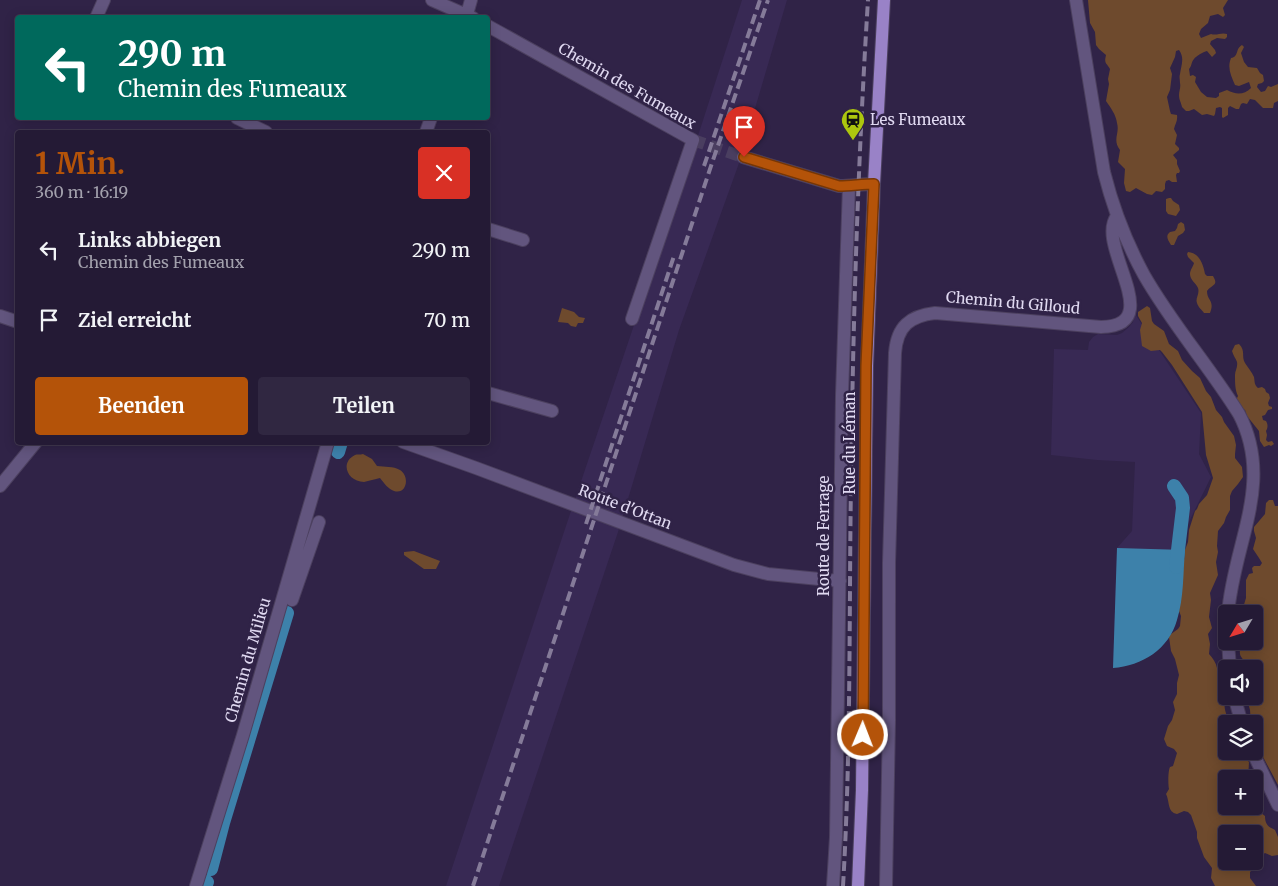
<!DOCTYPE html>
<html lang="de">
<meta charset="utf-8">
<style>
:root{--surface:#241a35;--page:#302741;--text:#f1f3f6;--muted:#a3a1ad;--line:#413850;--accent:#b45309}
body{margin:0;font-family:Merriweather,serif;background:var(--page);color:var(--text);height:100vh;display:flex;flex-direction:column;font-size:19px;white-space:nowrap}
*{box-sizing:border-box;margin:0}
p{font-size:16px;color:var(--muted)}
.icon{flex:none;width:28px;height:28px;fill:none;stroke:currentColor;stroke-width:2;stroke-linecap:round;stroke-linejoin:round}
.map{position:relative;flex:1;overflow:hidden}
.panel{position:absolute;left:15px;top:130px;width:475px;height:315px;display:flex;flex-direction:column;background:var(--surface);border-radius:5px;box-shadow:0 2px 12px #0003,0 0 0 1px var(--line)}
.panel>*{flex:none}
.top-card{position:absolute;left:15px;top:15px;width:475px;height:105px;border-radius:5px;box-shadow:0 2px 12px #0003,0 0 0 1px var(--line);background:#00695c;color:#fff;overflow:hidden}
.needle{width:32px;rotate:232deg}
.tools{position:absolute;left:1218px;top:605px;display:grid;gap:10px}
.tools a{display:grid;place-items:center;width:45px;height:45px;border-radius:5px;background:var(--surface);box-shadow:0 2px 12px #0003,0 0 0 1px var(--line);font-size:25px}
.pin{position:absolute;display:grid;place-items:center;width:42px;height:42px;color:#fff;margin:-51px -21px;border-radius:50% 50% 50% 0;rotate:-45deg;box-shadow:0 0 5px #0007}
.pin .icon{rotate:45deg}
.me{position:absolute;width:55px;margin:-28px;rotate:1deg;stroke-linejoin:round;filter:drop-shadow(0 0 4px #0008)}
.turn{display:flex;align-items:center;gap:18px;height:105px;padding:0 20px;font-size:22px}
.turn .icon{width:65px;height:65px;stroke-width:2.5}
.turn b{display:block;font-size:35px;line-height:42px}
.round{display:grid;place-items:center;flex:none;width:52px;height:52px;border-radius:5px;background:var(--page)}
.head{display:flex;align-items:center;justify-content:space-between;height:85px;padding:0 20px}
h1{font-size:30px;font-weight:700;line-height:38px;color:var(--accent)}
.action{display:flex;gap:10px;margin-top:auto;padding:10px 20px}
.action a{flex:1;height:58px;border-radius:5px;background:var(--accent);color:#fff;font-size:20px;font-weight:700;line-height:58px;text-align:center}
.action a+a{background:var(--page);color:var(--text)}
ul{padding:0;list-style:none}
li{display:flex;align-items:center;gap:15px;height:70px;padding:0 20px}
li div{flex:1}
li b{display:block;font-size:19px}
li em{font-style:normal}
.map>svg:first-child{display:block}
.built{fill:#382954}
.green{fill:#6e4a2d;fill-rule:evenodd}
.water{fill:#3d81aa}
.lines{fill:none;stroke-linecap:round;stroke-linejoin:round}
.canal{stroke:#3d81aa;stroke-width:14}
.minor-tunnel{stroke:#4a3e60;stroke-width:12;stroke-dasharray:12 6;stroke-linecap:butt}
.minor-casing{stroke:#4c405f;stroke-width:14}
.major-casing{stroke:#4c405f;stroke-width:14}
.minor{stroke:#62557e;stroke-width:12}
.major{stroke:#9982c7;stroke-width:12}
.rail{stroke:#857b99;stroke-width:4;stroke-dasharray:10 5;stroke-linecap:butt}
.route-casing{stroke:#753606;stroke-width:12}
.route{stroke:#b45309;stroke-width:9}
.labels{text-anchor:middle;stroke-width:5;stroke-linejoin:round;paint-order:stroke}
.street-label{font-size:15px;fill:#e0d9f1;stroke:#302347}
.poi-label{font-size:15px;fill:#e0d9f1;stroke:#302347;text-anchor:start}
</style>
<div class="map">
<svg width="1278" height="886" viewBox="0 0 1278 886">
<rect width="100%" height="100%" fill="#302347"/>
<path class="built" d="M742,0H787L738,166L679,330L618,532L499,886H446L570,514L694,148Z
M1135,314L1201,413L1199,454L1211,477L1185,530V550L1181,604L1174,628L1166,641L1113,668L1117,548L1132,531L1135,462L1097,460L1051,455L1054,349L1088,350L1089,342L1093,337L1098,334L1117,335L1122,333L1129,327L1133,322Z"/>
<path class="green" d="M1088,0H1228L1223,8L1225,15L1223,17L1218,14L1210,16L1208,23L1201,29L1199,34L1201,38L1211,34C1217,36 1221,32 1227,34V37L1225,39L1217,38L1211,41L1210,44L1215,50L1216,53L1212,57L1207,51C1203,52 1196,56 1194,59C1191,62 1192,66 1189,69L1190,76L1193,75L1196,77L1195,82L1201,92L1207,97L1216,98L1219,96V93L1227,90C1236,95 1244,95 1251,88L1249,82L1239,86L1235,85C1231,76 1227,68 1231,58C1239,57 1235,49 1242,45L1244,47L1241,53L1244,62L1248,67L1257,68L1260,73L1263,75L1264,81L1262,83L1258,84L1257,87L1261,92L1265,91L1268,86L1271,87L1278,84V101L1274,103L1273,108H1263L1255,100L1250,99L1247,104L1243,103L1241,104L1239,109H1236L1230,106L1228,108V115L1223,118L1222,117V108L1220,107L1216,108L1215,114L1214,116L1207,114L1202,115L1194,109L1189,111H1186L1182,107C1181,102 1179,100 1179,95C1179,91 1181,87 1180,83C1180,80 1179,77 1180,74C1181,66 1185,58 1179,50L1176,51L1175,57L1170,68L1172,74L1170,90L1167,97L1170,111L1171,114L1177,115C1178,121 1175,124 1174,129L1177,135L1175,144L1179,148V150L1173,155L1177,160V164L1180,171L1179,173H1177L1176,175L1177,182H1172L1169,180L1166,181L1165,184V189L1162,192L1156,191L1152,195L1147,194L1136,188L1130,192L1126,191L1124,183L1125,169L1118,162L1120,150C1112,139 1120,134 1117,123C1116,115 1111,108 1106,101L1109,84L1108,79L1110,69C1106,62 1104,64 1106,55L1099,49L1096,45L1095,32L1090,23Z
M1169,198H1171L1173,201L1179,205L1180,210L1176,216L1168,214L1166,211V199Z
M1181,222L1184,224L1185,230L1183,233L1178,236L1174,245H1171C1168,240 1165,236 1170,232L1175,231L1177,228L1178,224Z
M1188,252C1199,253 1203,263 1205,274L1207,276H1213C1219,286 1212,284 1207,291C1207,301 1215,300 1210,313H1204C1202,310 1198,307 1197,303C1195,298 1200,294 1198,288C1196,283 1190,280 1190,274C1190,270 1193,267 1194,263L1188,257L1187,254Z
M1147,306L1150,308L1152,321L1154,324L1164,331L1169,344L1178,351L1182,360L1192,371L1200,378L1206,391L1211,397L1216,410L1222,417L1224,422L1234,436L1236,445L1235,454V458L1242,467L1243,477L1238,484L1232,491L1230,496V510L1226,517L1224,523L1218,531L1217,546L1218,552L1216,562L1218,575L1210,593L1211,600L1209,617L1212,628L1208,634L1210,644L1209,654C1213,658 1216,663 1217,668C1217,670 1217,671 1217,673C1219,679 1222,685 1223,692C1224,695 1224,698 1225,700C1223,711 1228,714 1228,724H1226V751H1240L1249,762L1248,779H1226V806H1254V800L1258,801C1259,811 1256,809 1265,816C1265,824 1268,827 1275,830L1278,837V855L1272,856L1265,853L1258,858V864L1250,872V878L1256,886H1215L1211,878L1212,868L1204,857L1197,838V832L1191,815L1188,812L1184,811L1177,814C1167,812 1170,802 1166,794L1169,789C1168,785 1168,771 1170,767L1173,766L1177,753L1174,749L1167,746L1164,739L1168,726L1172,720L1175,710L1173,702L1177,694V683L1179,675L1175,659L1171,651L1169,637L1171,634L1178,629L1180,626L1181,616L1179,611L1185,550L1188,542L1189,530L1195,511L1197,509L1199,504L1207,495L1213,478L1206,455L1202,412L1172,365L1162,352L1160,350L1151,351L1142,346L1140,330L1142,323L1138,316V312ZM1226,834H1254V861H1226Z
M562,308L574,312L579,317L585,318L583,323H578L576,327L571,326L568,323L558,322Z
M1239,344C1246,351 1241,356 1245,363C1248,368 1252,372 1254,377C1255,383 1254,384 1258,388L1262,387L1265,389L1266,392L1269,394L1270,398L1268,403L1269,406L1272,407V409L1268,410L1265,415L1262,416L1263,420L1266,421C1268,424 1268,428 1266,431L1267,435L1266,440L1268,442L1272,441L1274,444L1271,446L1269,445L1264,447L1260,441L1259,431L1247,416L1245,410L1240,407L1236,400L1238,396C1235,390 1235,383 1235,375C1235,371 1238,367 1237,362C1236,359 1233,355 1232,351L1235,345Z
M363,454L372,459L377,466C385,467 393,466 400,470C410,476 407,495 394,491C388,489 384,483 380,478C375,479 369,481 364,482C348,482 339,463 355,455C357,454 360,455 363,454Z
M1269,500H1273L1275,506H1278V785L1262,755L1259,738L1254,730V724H1251L1250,710L1246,696H1254V669H1248C1244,654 1236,661 1242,641H1254V614H1243L1242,611L1246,598V580L1249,574L1253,573L1252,568L1254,566H1260L1262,563L1259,558L1253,549L1256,538L1254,531V527L1265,514L1266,503Z
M414,551L440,561L436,569H424L404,555V552Z"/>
<path class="water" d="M1117,548L1185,550C1183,573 1184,598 1177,620C1169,649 1142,666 1113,668Z"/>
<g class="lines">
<path class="canal" d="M338,452L341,442
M1174,486L1182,498L1183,508L1176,567
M211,869L223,823L287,613
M205,886L207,882"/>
<path class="minor-tunnel" d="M693,140L743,157"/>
<g class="minor-casing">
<path id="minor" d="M432,0L473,18
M1076,0L1104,172C1113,208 1126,242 1144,275C1172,324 1209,366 1239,414C1275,483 1233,544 1228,614
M96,18L104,0
M466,18L471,0
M488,26L693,140L632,319
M237,118L266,132
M426,132L431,118
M743,157L839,186C851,186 862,184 874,184
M488,229L523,240
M0,316L18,322
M488,393L552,411
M403,442L476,468L734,565L768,574L840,581
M0,486L36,442
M292,600L319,522
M1228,641L1230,669
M1234,696L1242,724
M1252,751L1278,805
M196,886L243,735L328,442
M833,886L836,837L842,395L849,186
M886,886L889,720V563L895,353C897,326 910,316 935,313L1101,327C1169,326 1094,245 1117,216"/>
</g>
<g class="major-casing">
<path id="major" d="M858,886L862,790L863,698L867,366L874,184L884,0"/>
</g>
<use href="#minor" class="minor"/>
<use href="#major" class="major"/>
<path class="rail" d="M704,166L760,0
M586,524L674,256
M473,886L712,163L768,0
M843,886C851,751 849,616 851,481C853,320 858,160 868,0"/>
</g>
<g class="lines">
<g class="route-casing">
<path id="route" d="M744,157L839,186C851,186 862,184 874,184L866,366L863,735"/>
</g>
<use href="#route" class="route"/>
</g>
<defs>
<g id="station-pin" transform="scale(1.25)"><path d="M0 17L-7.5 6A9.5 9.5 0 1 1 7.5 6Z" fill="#adc60e" stroke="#302347"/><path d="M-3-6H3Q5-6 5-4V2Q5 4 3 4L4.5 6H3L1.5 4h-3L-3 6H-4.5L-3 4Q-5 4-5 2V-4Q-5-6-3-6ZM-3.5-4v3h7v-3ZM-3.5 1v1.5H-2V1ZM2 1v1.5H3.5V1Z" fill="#111"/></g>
</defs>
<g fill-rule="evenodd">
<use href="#station-pin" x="853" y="120"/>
</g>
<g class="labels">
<g class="street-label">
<text transform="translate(627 86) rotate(30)" y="5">Chemin des Fumeaux</text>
<text transform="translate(1013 303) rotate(5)" y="5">Chemin du Gilloud</text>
<text transform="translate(850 443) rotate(-90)" y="5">Rue du Léman</text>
<text transform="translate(625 507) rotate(21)" y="5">Route d'Ottan</text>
<text transform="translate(824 536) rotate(-90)" y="5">Route de Ferrage</text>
<text transform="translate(248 660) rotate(-74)" y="5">Chemin du Milieu</text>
</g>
<g class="poi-label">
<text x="870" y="125">Les Fumeaux</text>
</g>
</g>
</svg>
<div class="tools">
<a><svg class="needle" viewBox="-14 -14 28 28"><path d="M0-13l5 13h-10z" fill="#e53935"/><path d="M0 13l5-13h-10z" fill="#a3a1ad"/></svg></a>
<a><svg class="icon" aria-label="sound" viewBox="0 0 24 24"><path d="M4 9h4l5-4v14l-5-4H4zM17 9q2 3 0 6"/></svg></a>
<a><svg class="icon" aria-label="layers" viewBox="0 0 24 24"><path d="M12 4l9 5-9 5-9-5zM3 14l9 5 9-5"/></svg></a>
<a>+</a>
<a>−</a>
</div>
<div class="pin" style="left:744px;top:157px;background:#d93025"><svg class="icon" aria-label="arrive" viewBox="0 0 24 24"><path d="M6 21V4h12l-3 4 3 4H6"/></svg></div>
<svg class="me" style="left:863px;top:735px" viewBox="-20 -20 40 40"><circle r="17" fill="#b45309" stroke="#fff" stroke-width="3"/><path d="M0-11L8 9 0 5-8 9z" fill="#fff"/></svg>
<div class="top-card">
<div class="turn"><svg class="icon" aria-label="left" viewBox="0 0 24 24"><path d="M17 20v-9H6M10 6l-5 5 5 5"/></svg><div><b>290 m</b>Chemin des Fumeaux</div></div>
</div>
<section class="panel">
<div class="head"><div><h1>1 Min.</h1><p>360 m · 16:19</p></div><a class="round" style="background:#d93025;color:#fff"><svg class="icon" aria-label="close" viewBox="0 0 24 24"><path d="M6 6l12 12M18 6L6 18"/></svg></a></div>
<ul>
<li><svg class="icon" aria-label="left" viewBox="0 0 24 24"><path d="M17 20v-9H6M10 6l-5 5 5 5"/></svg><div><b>Links abbiegen</b><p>Chemin des Fumeaux</p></div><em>290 m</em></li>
<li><svg class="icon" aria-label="arrive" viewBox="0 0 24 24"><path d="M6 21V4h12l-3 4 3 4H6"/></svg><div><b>Ziel erreicht</b></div><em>70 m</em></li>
</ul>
<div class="action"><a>Beenden</a><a>Teilen</a></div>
</section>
</div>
